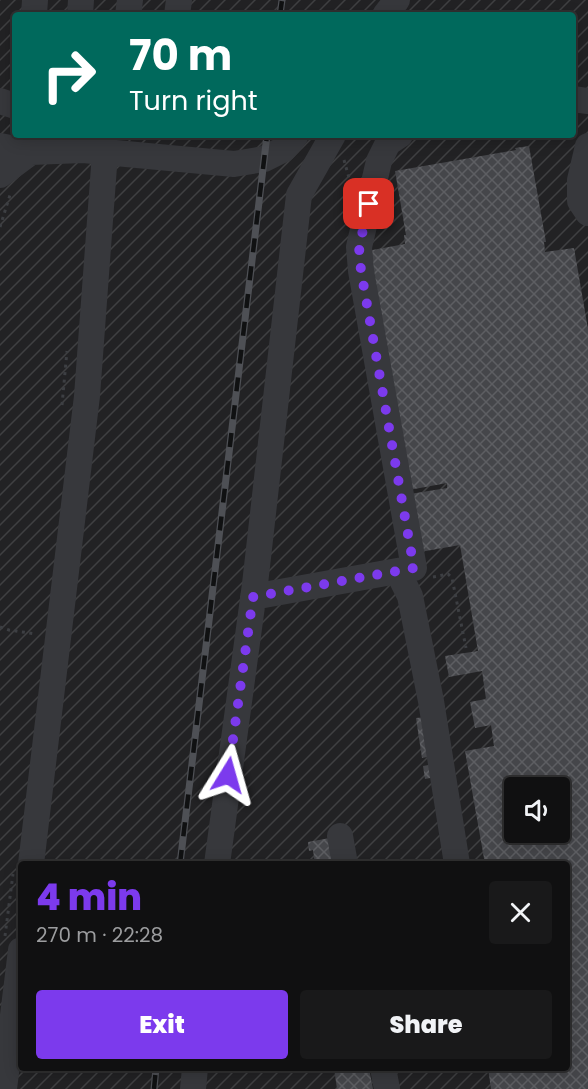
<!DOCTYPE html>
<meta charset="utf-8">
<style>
:root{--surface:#101011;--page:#19191a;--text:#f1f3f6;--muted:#9c9d9f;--line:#303031;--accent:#7c3aed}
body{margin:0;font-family:Poppins,sans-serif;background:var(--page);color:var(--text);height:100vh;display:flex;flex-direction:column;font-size:22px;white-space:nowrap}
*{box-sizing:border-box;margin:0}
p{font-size:20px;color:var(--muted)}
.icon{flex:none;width:33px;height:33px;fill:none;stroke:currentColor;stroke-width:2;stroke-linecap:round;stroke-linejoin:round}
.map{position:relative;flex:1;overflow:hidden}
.side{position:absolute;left:18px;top:861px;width:552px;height:210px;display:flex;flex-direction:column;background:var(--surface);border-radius:6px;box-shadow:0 3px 15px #0003,0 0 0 2px var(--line)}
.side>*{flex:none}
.hud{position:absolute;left:12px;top:12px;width:564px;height:126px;border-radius:6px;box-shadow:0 3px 15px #0003,0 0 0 2px var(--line);background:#00695c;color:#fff;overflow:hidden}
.tools{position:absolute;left:504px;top:777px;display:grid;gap:12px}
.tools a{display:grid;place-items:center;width:66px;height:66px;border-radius:6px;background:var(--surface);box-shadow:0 3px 15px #0003,0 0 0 2px var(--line);font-size:30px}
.pin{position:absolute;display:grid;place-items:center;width:51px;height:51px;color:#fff;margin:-26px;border-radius:12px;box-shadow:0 3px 9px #0006}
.me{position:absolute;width:66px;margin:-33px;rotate:8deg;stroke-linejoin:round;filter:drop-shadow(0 0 4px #0008)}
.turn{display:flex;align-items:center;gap:21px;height:126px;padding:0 18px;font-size:27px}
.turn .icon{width:78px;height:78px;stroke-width:2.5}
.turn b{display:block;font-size:42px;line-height:51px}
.round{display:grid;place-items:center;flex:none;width:63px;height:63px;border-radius:6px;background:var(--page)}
.headline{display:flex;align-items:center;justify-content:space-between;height:102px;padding:0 18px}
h1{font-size:36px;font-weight:800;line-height:45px;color:var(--accent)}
.action{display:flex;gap:12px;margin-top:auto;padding:12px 18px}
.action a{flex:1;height:69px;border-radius:6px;background:var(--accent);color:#fff;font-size:24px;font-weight:800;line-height:69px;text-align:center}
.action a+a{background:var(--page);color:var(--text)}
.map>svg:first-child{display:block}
.industrial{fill:url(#industrial-furrows);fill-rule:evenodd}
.building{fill:url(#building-cross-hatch);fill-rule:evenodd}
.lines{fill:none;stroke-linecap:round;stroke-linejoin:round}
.path{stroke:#3d3f43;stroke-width:3;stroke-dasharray:3 4.5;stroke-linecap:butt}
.minor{stroke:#37383c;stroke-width:26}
.rail-casing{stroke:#4e5055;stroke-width:7}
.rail{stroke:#101112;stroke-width:4.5;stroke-dasharray:14;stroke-linecap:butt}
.route{stroke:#7c3aed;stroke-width:10;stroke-dasharray:0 18}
</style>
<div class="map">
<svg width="588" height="1089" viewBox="0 0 588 1089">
<defs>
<pattern id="industrial-furrows" width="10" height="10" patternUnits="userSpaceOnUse" patternTransform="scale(1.5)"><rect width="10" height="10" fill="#222224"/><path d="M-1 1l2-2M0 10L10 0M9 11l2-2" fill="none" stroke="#3f4042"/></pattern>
<pattern id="building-cross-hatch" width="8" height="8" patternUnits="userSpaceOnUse" patternTransform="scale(1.5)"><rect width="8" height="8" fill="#45464a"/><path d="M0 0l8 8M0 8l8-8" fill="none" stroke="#5d5e62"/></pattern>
</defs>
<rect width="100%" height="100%" fill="#151617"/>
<path class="industrial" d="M0,0H588V1089H0ZM15,15H573V135H15ZM514,788H560V832H514ZM21,864H567V1068H21Z"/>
<path class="building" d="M529,146L546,242H544L545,252L574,248L588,329V1089H491L488,1068H567V864H485L465,751L494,746L491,725L475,728L470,702L486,699L482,671L449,677L445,656L478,651L460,545L420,552L410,494L447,488V483L409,490L367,251L405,244L404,235H406L395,171L516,150L515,148ZM514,788H560V832H514Z
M426,717L433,756L422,758L416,718Z
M434,764L436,777L425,779L423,766Z
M330,838L334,864H315L313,850L309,851L308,842Z
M334,1068H369L373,1089H337Z"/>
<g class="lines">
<path class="path" d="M344,160L351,185
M0,227L10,195
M62,405L67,351
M433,577L448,574L452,578L466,648
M0,627L9,630L36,634
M5,936L13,874"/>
<path class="minor" d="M34,15L35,0
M80,15L81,0
M128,15L130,0
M177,15L179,0
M385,15L397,0
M573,99L588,101
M0,101L15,106
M0,146L31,152L83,150L234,164L264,159L284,149L296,135
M588,146L580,180V201L588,213
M0,175L31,152
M398,572L410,596L431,701L457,864
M253,597L414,568L361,271L359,247L379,161L388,143L400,135
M340,836L345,864
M31,864L87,396L105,153
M217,864L255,584L299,195L333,135
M383,1068L387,1089
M4,1089L21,950
M193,1089L195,1068"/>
<g class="rail-casing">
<path id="rail" d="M280,15L282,0
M180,864L267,135
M154,1089L156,1068"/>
</g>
<use href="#rail" class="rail"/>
</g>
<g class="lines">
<path class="route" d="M228,775L253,597L414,568L361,271L359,247L369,204"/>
</g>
</svg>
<div class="tools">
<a><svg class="icon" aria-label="sound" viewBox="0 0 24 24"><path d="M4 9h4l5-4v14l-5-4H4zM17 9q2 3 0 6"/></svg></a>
</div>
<div class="pin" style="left:369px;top:204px;background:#d93025"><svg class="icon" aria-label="arrive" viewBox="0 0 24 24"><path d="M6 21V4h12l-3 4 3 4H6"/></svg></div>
<svg class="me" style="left:228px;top:775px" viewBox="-20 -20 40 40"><path d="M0-17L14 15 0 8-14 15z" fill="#7c3aed" stroke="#fff" stroke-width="4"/></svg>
<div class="hud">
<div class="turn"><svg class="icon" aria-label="right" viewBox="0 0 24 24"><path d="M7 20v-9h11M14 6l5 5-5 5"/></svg><div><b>70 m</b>Turn right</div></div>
</div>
<section class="side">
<div class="headline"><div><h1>4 min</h1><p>270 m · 22:28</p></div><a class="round"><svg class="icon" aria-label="close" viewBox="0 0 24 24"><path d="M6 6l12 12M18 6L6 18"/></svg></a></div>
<div class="action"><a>Exit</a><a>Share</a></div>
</section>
</div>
